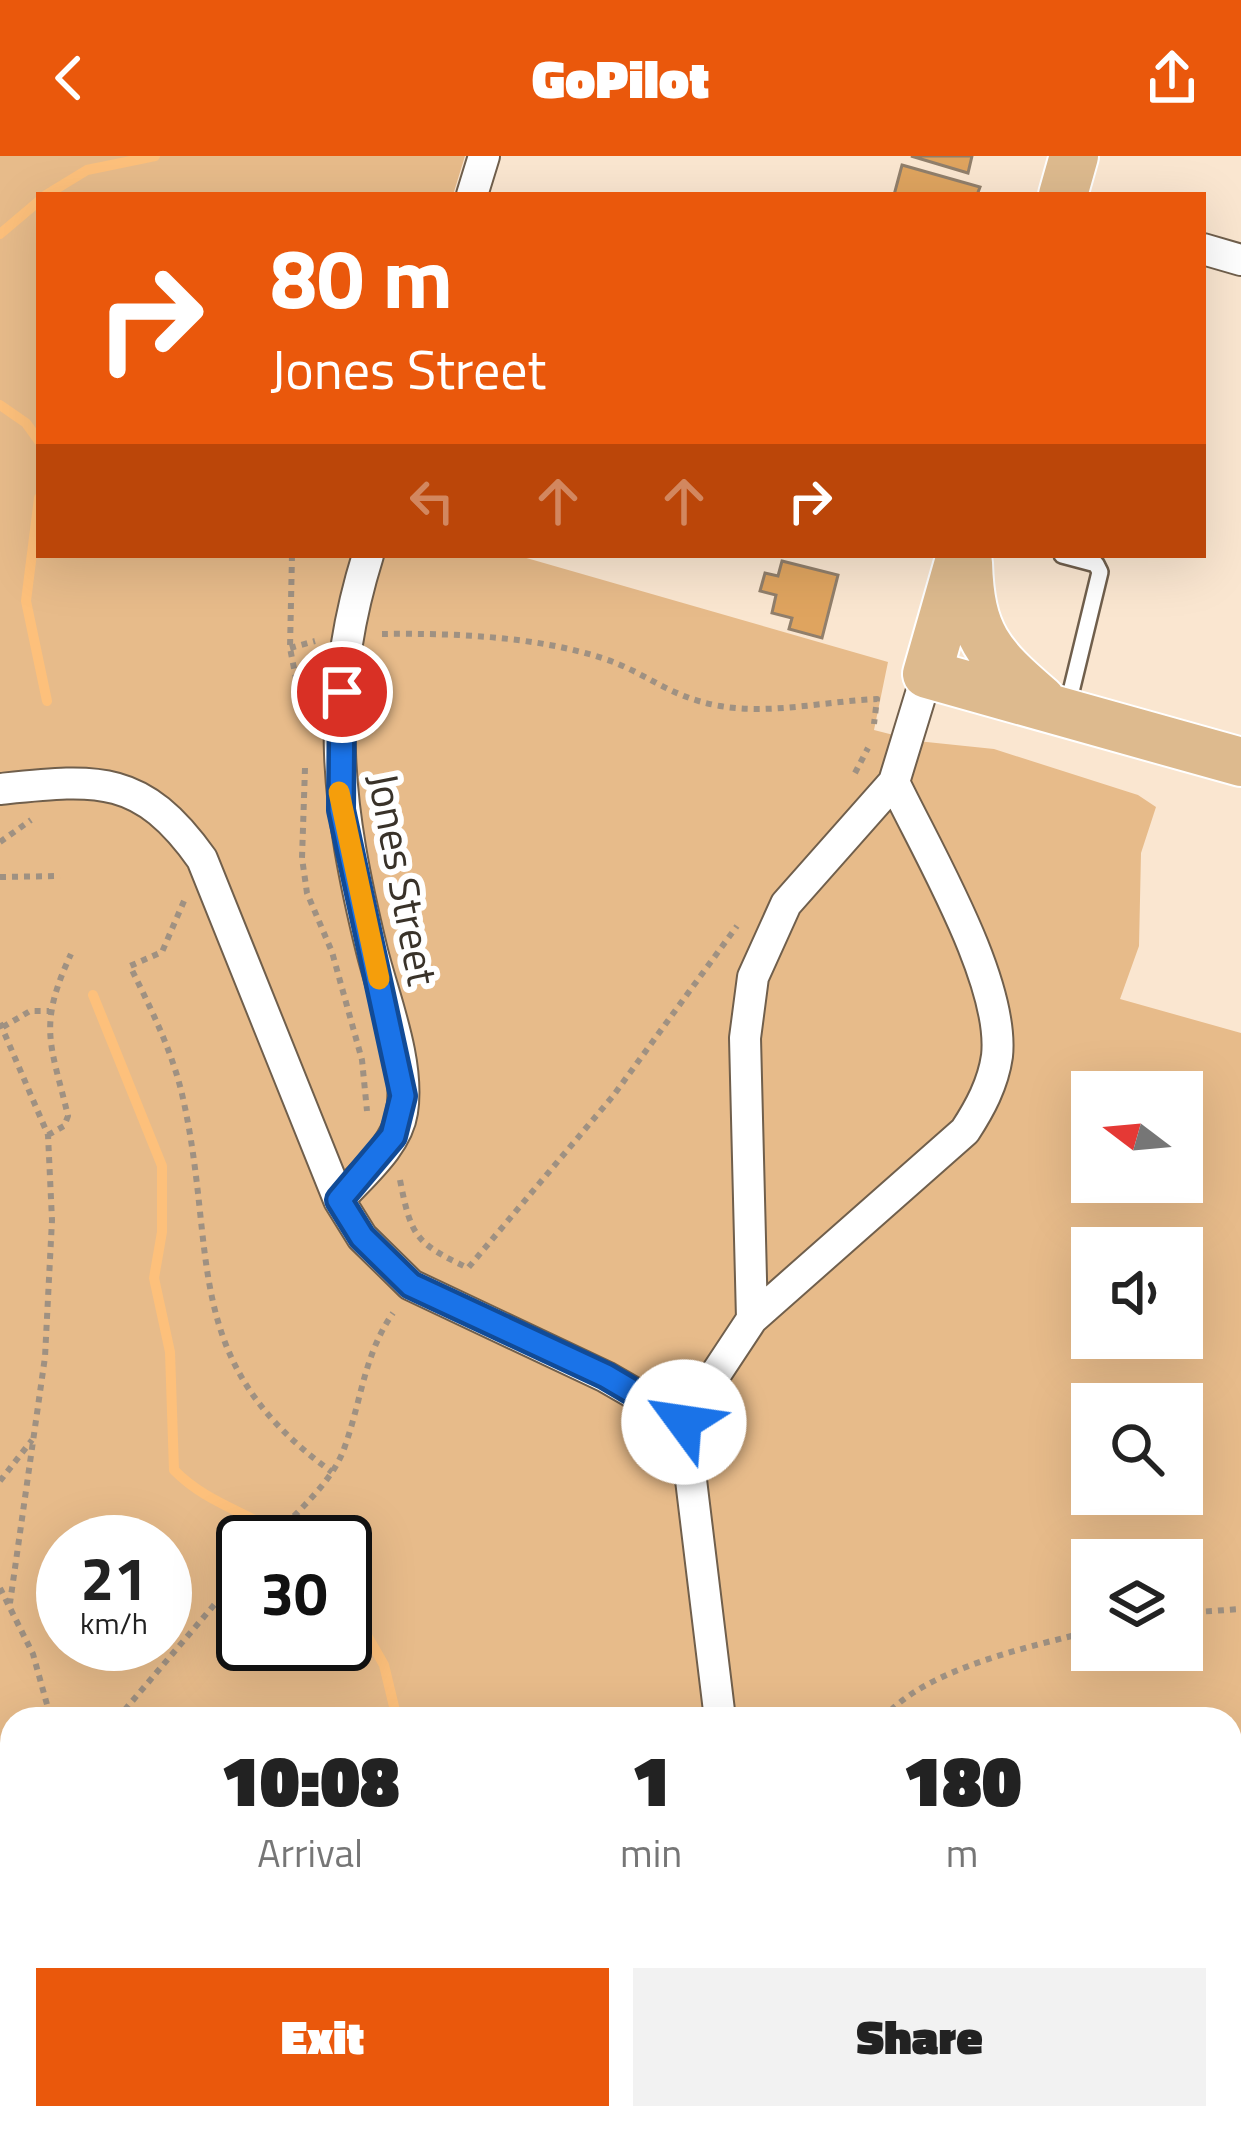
<!DOCTYPE html>
<style>
:root{--surface:#fff;--page:#f2f2f2;--text:#222;--muted:#767676;--accent:#ea580c}
body{margin:0;font-family:"Titillium Web",sans-serif;background:var(--page);color:var(--text);height:100vh;display:flex;flex-direction:column;font-size:45px;white-space:nowrap}
*{box-sizing:border-box;margin:0}
p{font-size:39px;color:var(--muted)}
.icon{flex:none;width:66px;height:66px;fill:none;stroke:currentColor;stroke-width:2;stroke-linecap:round;stroke-linejoin:round}
.map{position:relative;flex:1;overflow:hidden}
.details{position:absolute;left:0px;top:1551px;width:1242px;height:423px;display:flex;flex-direction:column;background:var(--surface);border-radius:36px 36px 0 0;box-shadow:0 12px 48px #0002}
.details>*{flex:none}
.hud{position:absolute;left:36px;top:36px;width:1170px;height:366px;border-radius:0px;box-shadow:0 12px 48px #0002;background:#ea580c;color:#fff;overflow:hidden}
.needle{width:78px;rotate:286deg}
.fabs{position:absolute;left:1071px;top:915px;display:grid;gap:24px}
.fabs a{display:grid;place-items:center;width:132px;height:132px;border-radius:0px;background:var(--surface);box-shadow:0 12px 48px #0002;font-size:60px}
.speed{position:absolute;left:36px;top:1359px;display:flex;gap:24px;font-size:60px;font-weight:700;text-align:center}
.speed>*{display:grid;place-content:center;width:156px;height:156px;border-radius:50%;background:var(--surface);box-shadow:0 12px 48px #0002;line-height:1}
.speed small{font-size:30px;font-weight:400}
.speed .limit{border:6px solid #111;border-radius:18px;background:#fff;color:#111}
.pin{position:absolute;display:grid;place-items:center;width:102px;height:102px;color:#fff;margin:-51px;border:6px solid #fff;border-radius:50%;box-shadow:0 3px 12px #0007}
.me{position:absolute;width:132px;margin:-66px;rotate:301deg;stroke-linejoin:round;filter:drop-shadow(0 0 9px #0008)}
.turn{display:flex;align-items:center;gap:42px;height:252px;padding:0 36px;font-size:54px}
.turn .icon{width:156px;height:156px;stroke-width:2.5}
.turn b{display:block;font-size:84px;line-height:102px}
.lanes{display:flex;align-items:center;height:114px;padding:0 36px;background:#0003;justify-content:center;gap:60px;direction:ltr}
.lanes .off{opacity:.35}
.eta{display:flex;justify-content:space-evenly;align-items:center;height:204px;text-align:center}
.eta b{font-size:72px;font-weight:800;line-height:84px}
.button{display:flex;gap:24px;margin-top:auto;padding:24px 36px}
.button a{flex:1;height:138px;border-radius:0px;background:var(--accent);color:#fff;font-size:48px;font-weight:800;line-height:138px;text-align:center}
.button a+a{background:var(--page);color:var(--text)}
header{display:flex;justify-content:space-between;align-items:center;height:156px;padding:0 36px;background:var(--accent);color:#fff;font-size:54px;font-weight:800}
.map>svg:first-child{display:block}
.green{fill:#e7bb8a;fill-rule:evenodd}
.lines{fill:none;stroke-linecap:round;stroke-linejoin:round}
.stream{stroke:#fdc07b;stroke-width:10}
.building{fill:#dfa45f;stroke:#917f6b;stroke-width:3}
.lane-casing{stroke:#705f4c;stroke-width:20}
.street-casing{stroke:#705f4c;stroke-width:34}
.primary-casing{stroke:#fff;stroke-width:52}
.path{stroke:#9f9182;stroke-width:6;stroke-dasharray:6 6;stroke-linecap:butt}
.lane{stroke:#fff;stroke-width:15}
.street{stroke:#fff;stroke-width:30}
.primary{stroke:#ddba8e;stroke-width:48}
.route-casing{stroke:#114b97;stroke-width:30}
.route{stroke:#1a73e8;stroke-width:21}
.slow{stroke:#f59e0b;stroke-width:21}
.labels{text-anchor:middle;stroke-width:12;stroke-linejoin:round;paint-order:stroke}
.street-label{font-size:42px;fill:#393229;stroke:#fff}
</style>
<header><svg class="icon" aria-label="back" viewBox="0 0 24 24"><path d="M15 5l-7 7 7 7"/></svg>GoPilot<svg class="icon" aria-label="share" viewBox="0 0 24 24"><path d="M12 15V3M7 8l5-5 5 5M5 13v7h14v-7"/></svg></header>
<div class="map">
<svg width="1241" height="1973" viewBox="0 0 1241 1973">
<rect width="100%" height="100%" fill="#fae6d0"/>
<path class="green" d="M0,0H465L453,39H39V399H516L888,506L874,574L917,585L994,593L1138,639L1156,651L1141,697L1139,790L1120,843L1241,877V1973H0ZM1092,936H1182V1026H1092ZM1092,1092H1182V1182H1092ZM1092,1248H1182V1338H1092ZM63,1386H165V1488H63ZM243,1386H345V1488H243ZM1092,1404H1182V1494H1092ZM12,1563H1230V1962H12Z"/>
<g class="lines">
<path class="stream" d="M46,39L87,14L155,0
M0,78L39,45
M0,249L26,267L39,285
M39,342L26,445L47,545
M93,839L162,1010V1076L154,1122L170,1196L174,1314C208,1349 253,1357 291,1386
M345,1441L384,1509L397,1563
M429,1962L440,1973"/>
</g>
<path class="building" d="M911,0H972L968,17Z
M902,9L980,31L977,39H894Z
M782,405L838,419L822,482L789,473L792,462L772,457L776,439L760,435L765,417L778,420Z"/>
<g class="lines">
<g class="lane-casing">
<path id="lane" d="M1062,399L1096,408L1100,416L1068,548"/>
</g>
<g class="street-casing">
<path id="street" d="M472,39L484,0
M1203,93L1241,104
M0,633C97,623 141,617 202,703L339,1044L362,1081L411,1129L606,1221L684,1266
M339,1044C361,1019 397,990 402,956C410,906 384,843 372,795C337,652 323,543 368,399
M752,1163L745,882L753,821L786,748L894,626L927,518
M720,1563L684,1266L752,1163L965,975C980,952 993,928 997,900C1005,826 927,695 894,626
M778,1962L781,1973"/>
</g>
<g class="primary-casing">
<path id="primary" d="M1063,39L1074,0
M961,399L927,518L1241,606
M968,407C970,478 988,499 1041,544"/>
</g>
<path class="path" d="M292,399L290,492L304,563
M382,478C452,477 534,480 602,502C646,516 668,541 720,550C770,559 827,545 877,543L874,568
M290,492L315,485
M305,612L302,702L307,737L332,796L362,904L367,955
M855,617L868,592
M0,686L31,664
M0,721L60,720
M184,745L162,796L130,810C150,851 171,892 182,938C219,1098 177,1204 332,1316
M0,867L48,979L52,1064L45,1201L10,1447
M3,871L30,855H49
M48,979L64,970L68,960C51,888 37,871 71,798
M400,1024C411,1080 415,1087 468,1112L613,940L737,770
M0,1325L32,1284
M269,1386C295,1357 333,1327 345,1290C362,1242 364,1199 393,1157
M0,1432L33,1498L51,1563
M1182,1457L1241,1453
M117,1563L243,1415
M883,1563C923,1513 1032,1490 1092,1475
M1230,1640H1241
M205,1962L210,1973"/>
<use href="#lane" class="lane"/>
<use href="#street" class="street"/>
<use href="#primary" class="primary"/>
</g>
<g class="lines">
<g class="route-casing">
<path id="route" d="M342,536L341,654L403,940L393,980L339,1044L362,1081L411,1129L606,1220L684,1266"/>
</g>
<use href="#route" class="route"/>
<path class="slow" d="M339,636L379,823"/>
</g>
<g class="labels">
<g class="street-label">
<text transform="translate(403 723) rotate(79)" y="15">Jones Street</text>
</g>
</g>
</svg>
<div class="fabs">
<a><svg class="needle" viewBox="-14 -14 28 28"><path d="M0-13l5 13h-10z" fill="#e53935"/><path d="M0 13l5-13h-10z" fill="#767676"/></svg></a>
<a><svg class="icon" aria-label="sound" viewBox="0 0 24 24"><path d="M4 9h4l5-4v14l-5-4H4zM17 9q2 3 0 6"/></svg></a>
<a><svg class="icon" aria-label="search" viewBox="0 0 24 24"><circle cx="10" cy="10" r="6"/><path d="M15 15l6 6"/></svg></a>
<a><svg class="icon" aria-label="layers" viewBox="0 0 24 24"><path d="M12 4l9 5-9 5-9-5zM3 14l9 5 9-5"/></svg></a>
</div>
<div class="speed"><div>21<small>km/h</small></div><div class="limit">30</div></div>
<div class="pin" style="left:342px;top:536px;background:#d93025"><svg class="icon" aria-label="arrive" viewBox="0 0 24 24"><path d="M6 21V4h12l-3 4 3 4H6"/></svg></div>
<svg class="me" style="left:684px;top:1266px" viewBox="-20 -20 40 40"><circle r="19" fill="#fff"/><path d="M0-13L10 11 0 6-10 11z" fill="#1a73e8"/></svg>
<div class="hud">
<div class="turn"><svg class="icon" aria-label="right" viewBox="0 0 24 24"><path d="M7 20v-9h11M14 6l5 5-5 5"/></svg><div><b>80 m</b>Jones Street</div></div>
<div class="lanes"><svg class="icon off" aria-label="left" viewBox="0 0 24 24"><path d="M17 20v-9H6M10 6l-5 5 5 5"/></svg><svg class="icon off" aria-label="ahead" viewBox="0 0 24 24"><path d="M12 20V5M6 11l6-6 6 6"/></svg><svg class="icon off" aria-label="ahead" viewBox="0 0 24 24"><path d="M12 20V5M6 11l6-6 6 6"/></svg><svg class="icon" aria-label="right" viewBox="0 0 24 24"><path d="M7 20v-9h11M14 6l5 5-5 5"/></svg></div>
</div>
<section class="details">
<div class="eta">
<div><b>10:08</b><p>Arrival</p></div>
<div><b>1</b><p>min</p></div>
<div><b>180</b><p>m</p></div>
</div>
<div class="button"><a>Exit</a><a>Share</a></div>
</section>
</div>
